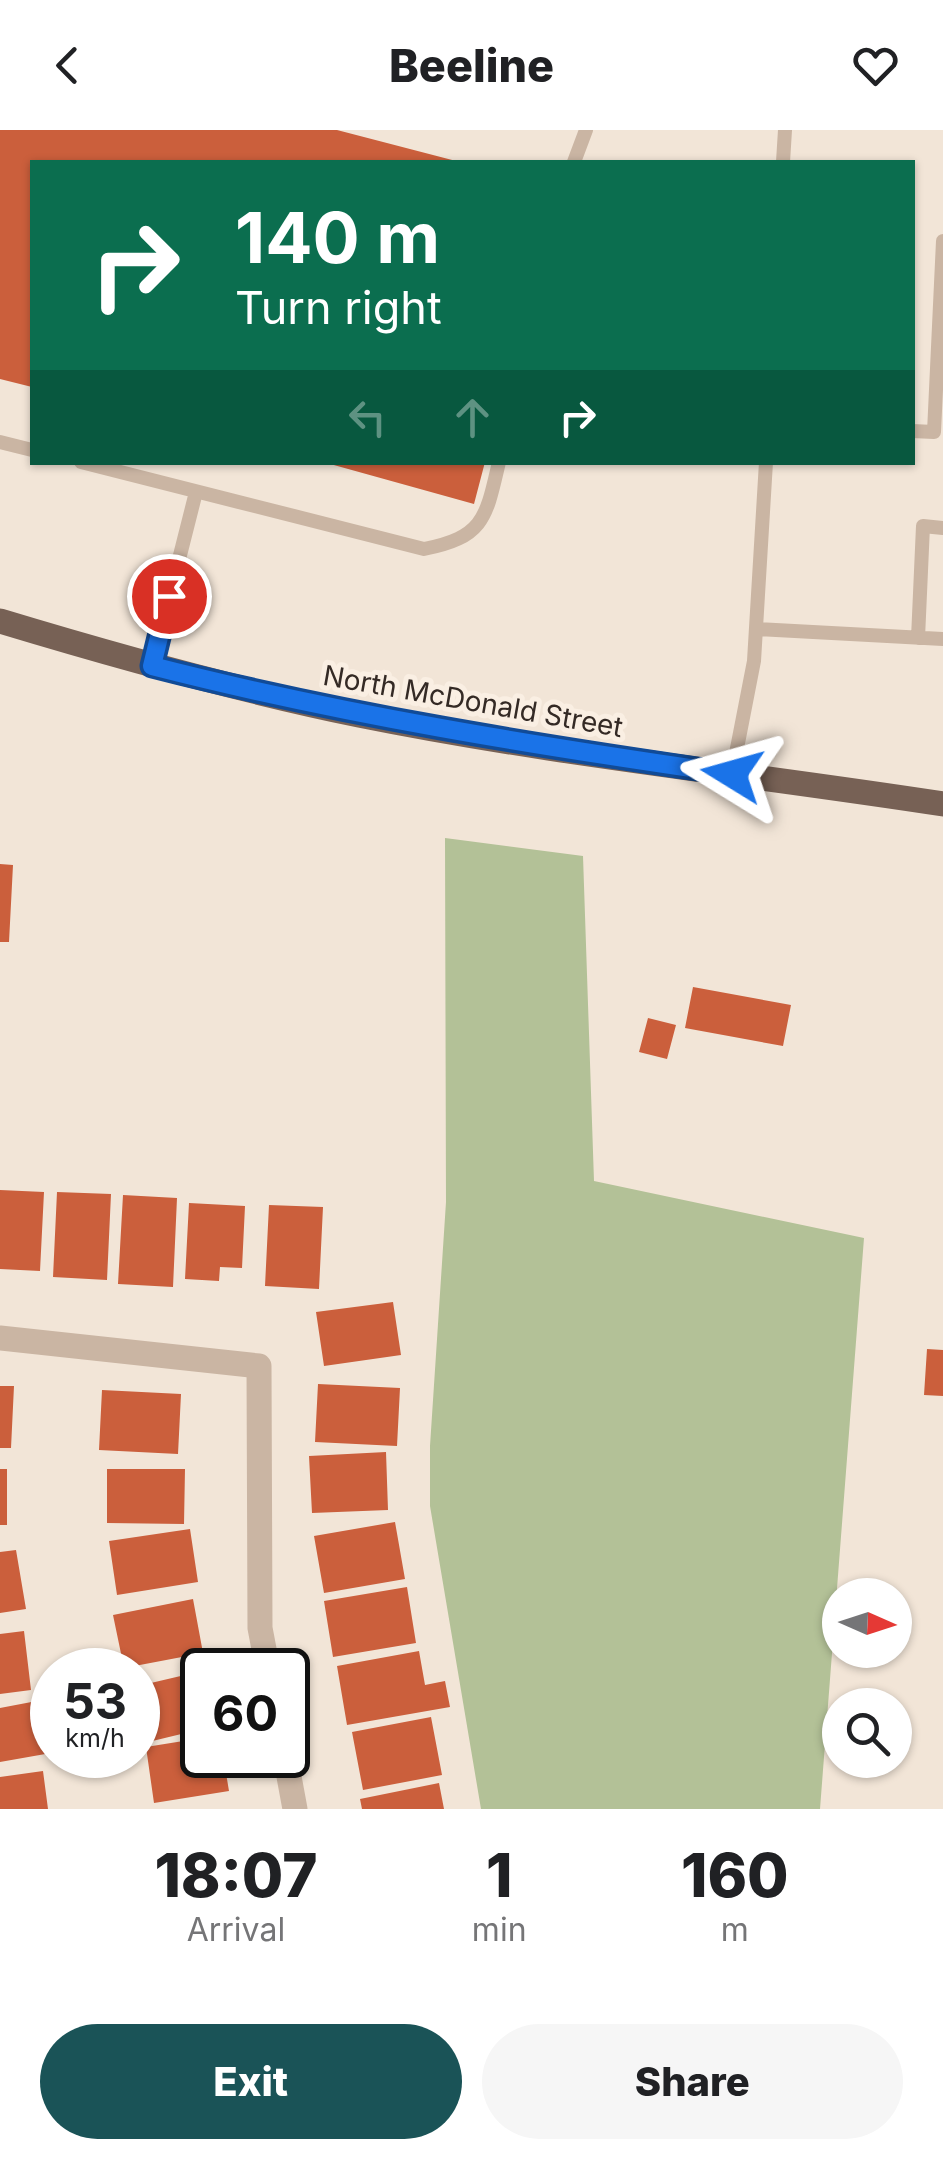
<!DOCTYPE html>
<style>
:root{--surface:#fff;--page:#f6f6f6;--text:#202124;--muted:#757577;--accent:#1a5357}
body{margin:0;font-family:Inter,sans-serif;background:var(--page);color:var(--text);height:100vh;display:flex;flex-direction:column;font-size:38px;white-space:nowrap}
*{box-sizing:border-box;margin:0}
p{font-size:32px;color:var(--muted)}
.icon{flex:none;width:55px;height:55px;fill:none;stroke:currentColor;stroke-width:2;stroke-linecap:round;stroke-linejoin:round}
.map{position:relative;height:1679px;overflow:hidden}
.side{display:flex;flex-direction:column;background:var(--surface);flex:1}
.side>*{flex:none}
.hud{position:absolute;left:30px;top:30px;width:885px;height:305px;border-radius:0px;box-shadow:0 2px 8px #0004;background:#0b6e4f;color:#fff;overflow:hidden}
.needle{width:65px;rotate:93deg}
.controls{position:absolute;left:822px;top:1448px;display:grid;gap:20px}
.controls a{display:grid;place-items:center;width:90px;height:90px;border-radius:50%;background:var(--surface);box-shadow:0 2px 8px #0004;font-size:50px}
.speed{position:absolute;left:30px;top:1518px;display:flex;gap:20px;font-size:50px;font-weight:700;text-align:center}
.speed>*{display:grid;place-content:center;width:130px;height:130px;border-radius:50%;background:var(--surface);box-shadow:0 2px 8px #0004;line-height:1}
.speed small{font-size:25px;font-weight:400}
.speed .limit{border:5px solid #111;border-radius:15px;background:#fff;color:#111}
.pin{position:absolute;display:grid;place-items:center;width:85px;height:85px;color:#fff;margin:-42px;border:5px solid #fff;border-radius:50%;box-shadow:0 2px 10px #0007}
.me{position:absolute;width:110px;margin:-55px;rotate:278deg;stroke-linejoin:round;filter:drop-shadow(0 0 8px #0008)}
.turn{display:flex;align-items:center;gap:35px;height:210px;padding:0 40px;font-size:45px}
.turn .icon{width:130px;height:130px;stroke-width:2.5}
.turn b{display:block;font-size:70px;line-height:85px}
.lanes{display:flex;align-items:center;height:95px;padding:0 40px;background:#0003;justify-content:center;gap:50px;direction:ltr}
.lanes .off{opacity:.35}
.eta{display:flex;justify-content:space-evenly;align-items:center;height:170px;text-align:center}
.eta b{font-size:60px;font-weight:800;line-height:70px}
.button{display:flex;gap:20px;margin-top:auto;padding:20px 40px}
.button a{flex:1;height:115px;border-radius:60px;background:var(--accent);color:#fff;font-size:40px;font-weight:800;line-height:115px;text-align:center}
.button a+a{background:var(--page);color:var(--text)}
header{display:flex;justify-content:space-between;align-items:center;height:130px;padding:0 40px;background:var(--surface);font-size:45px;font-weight:800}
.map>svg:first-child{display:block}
.green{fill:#b3c197}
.building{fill:#cb5f3c}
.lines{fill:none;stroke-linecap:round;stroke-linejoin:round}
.lane{stroke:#cab5a3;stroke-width:14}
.street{stroke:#cab5a3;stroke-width:25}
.primary{stroke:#776155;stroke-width:25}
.route-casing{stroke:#114b97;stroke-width:25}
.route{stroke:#1a73e8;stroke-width:18}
.labels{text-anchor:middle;stroke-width:10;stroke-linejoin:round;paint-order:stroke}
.street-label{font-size:28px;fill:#342a25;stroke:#faefe3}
</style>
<header><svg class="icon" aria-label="back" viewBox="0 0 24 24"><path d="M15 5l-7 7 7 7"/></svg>Beeline<svg class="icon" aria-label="heart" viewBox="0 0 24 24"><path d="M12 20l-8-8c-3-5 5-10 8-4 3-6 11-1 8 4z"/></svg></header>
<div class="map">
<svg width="943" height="1679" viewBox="0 0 943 1679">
<rect width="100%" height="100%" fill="#f2e5d7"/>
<path class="green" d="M445,708L583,726L594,1051L864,1108L820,1679H481L430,1376V1316L446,1072Z"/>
<path class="building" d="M0,0H337L456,31L32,32V257L0,249Z
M323,332H485L474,374Z
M0,734L13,735L9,812H0Z
M693,857L791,875L783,916L685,898Z
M648,888L676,895L667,929L639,922Z
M0,1060L44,1062L40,1141L0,1139Z
M57,1062L111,1064L107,1150L53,1147Z
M123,1065L177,1068L173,1157L118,1154Z
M189,1073L245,1076L242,1138L220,1137L219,1151L185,1149Z
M269,1075L323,1077L319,1159L265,1156Z
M393,1172L401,1225L324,1236L316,1182Z
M927,1219L943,1220V1266L924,1265Z
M318,1254L400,1258L397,1316L315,1312Z
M0,1256H14L11,1318H0Z
M102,1260L181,1264L178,1324L99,1320Z
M386,1322L388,1380L312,1383L309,1326Z
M0,1339H7V1395H0Z
M107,1339H185L184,1394L107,1393Z
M395,1392L405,1449L324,1463L314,1406Z
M190,1399L198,1452L117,1465L109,1411Z
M16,1420L26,1479L0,1483V1422Z
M407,1457L416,1513L333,1527L324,1471Z
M193,1469L203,1523L124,1538L113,1485Z
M24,1501L31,1560L0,1564V1504Z
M419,1521L425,1555L445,1551L450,1577L347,1595L337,1536Z
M202,1541V1599L140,1614L138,1556Z
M42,1570L51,1623L0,1632V1578Z
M431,1587L442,1645L363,1660L352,1602Z
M202,1608V1625H223L229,1661L154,1673L146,1617Z
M43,1641L48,1679H0V1647Z
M439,1653L444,1679H362L360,1669Z"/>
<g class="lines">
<path class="lane" d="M574,32L586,0
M783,32L785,0
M912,301L934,302L943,111
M0,312L32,320
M81,332L424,419C484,407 486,388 499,332
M756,499L943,509
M918,508L923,396L943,398
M152,536L196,362
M732,644L754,531L766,332"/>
<path class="street" d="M0,1208L259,1236L260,1498L268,1540
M285,1625L295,1679"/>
<path class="primary" d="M0,491C119,527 237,560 359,585C552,624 749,644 943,674"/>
</g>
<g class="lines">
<g class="route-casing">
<path id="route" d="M169,466L152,536C343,585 537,616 732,644"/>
</g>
<use href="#route" class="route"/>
</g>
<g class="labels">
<g class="street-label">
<text transform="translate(473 571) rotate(10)" y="10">North McDonald Street</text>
</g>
</g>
</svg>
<div class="controls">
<a><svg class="needle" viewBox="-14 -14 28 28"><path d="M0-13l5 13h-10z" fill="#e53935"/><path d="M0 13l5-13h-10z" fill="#757577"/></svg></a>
<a><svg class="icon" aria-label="search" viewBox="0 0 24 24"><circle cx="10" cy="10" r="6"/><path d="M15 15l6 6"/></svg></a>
</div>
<div class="speed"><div>53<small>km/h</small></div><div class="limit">60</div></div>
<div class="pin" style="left:169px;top:466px;background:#d93025"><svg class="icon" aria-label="arrive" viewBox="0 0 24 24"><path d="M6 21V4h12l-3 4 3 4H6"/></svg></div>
<svg class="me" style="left:732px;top:644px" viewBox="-20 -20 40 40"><path d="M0-17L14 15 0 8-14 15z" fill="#1a73e8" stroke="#fff" stroke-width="4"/></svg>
<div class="hud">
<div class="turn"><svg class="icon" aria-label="right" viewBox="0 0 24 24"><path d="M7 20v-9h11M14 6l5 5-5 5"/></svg><div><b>140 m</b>Turn right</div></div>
<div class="lanes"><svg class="icon off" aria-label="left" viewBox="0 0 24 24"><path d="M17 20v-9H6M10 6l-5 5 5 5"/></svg><svg class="icon off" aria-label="ahead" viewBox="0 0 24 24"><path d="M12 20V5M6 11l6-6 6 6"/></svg><svg class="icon" aria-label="right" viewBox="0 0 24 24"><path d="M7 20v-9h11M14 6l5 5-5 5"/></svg></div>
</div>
</div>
<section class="side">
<div class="eta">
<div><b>18:07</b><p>Arrival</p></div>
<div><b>1</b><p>min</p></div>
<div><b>160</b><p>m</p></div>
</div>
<div class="button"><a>Exit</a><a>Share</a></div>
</section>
